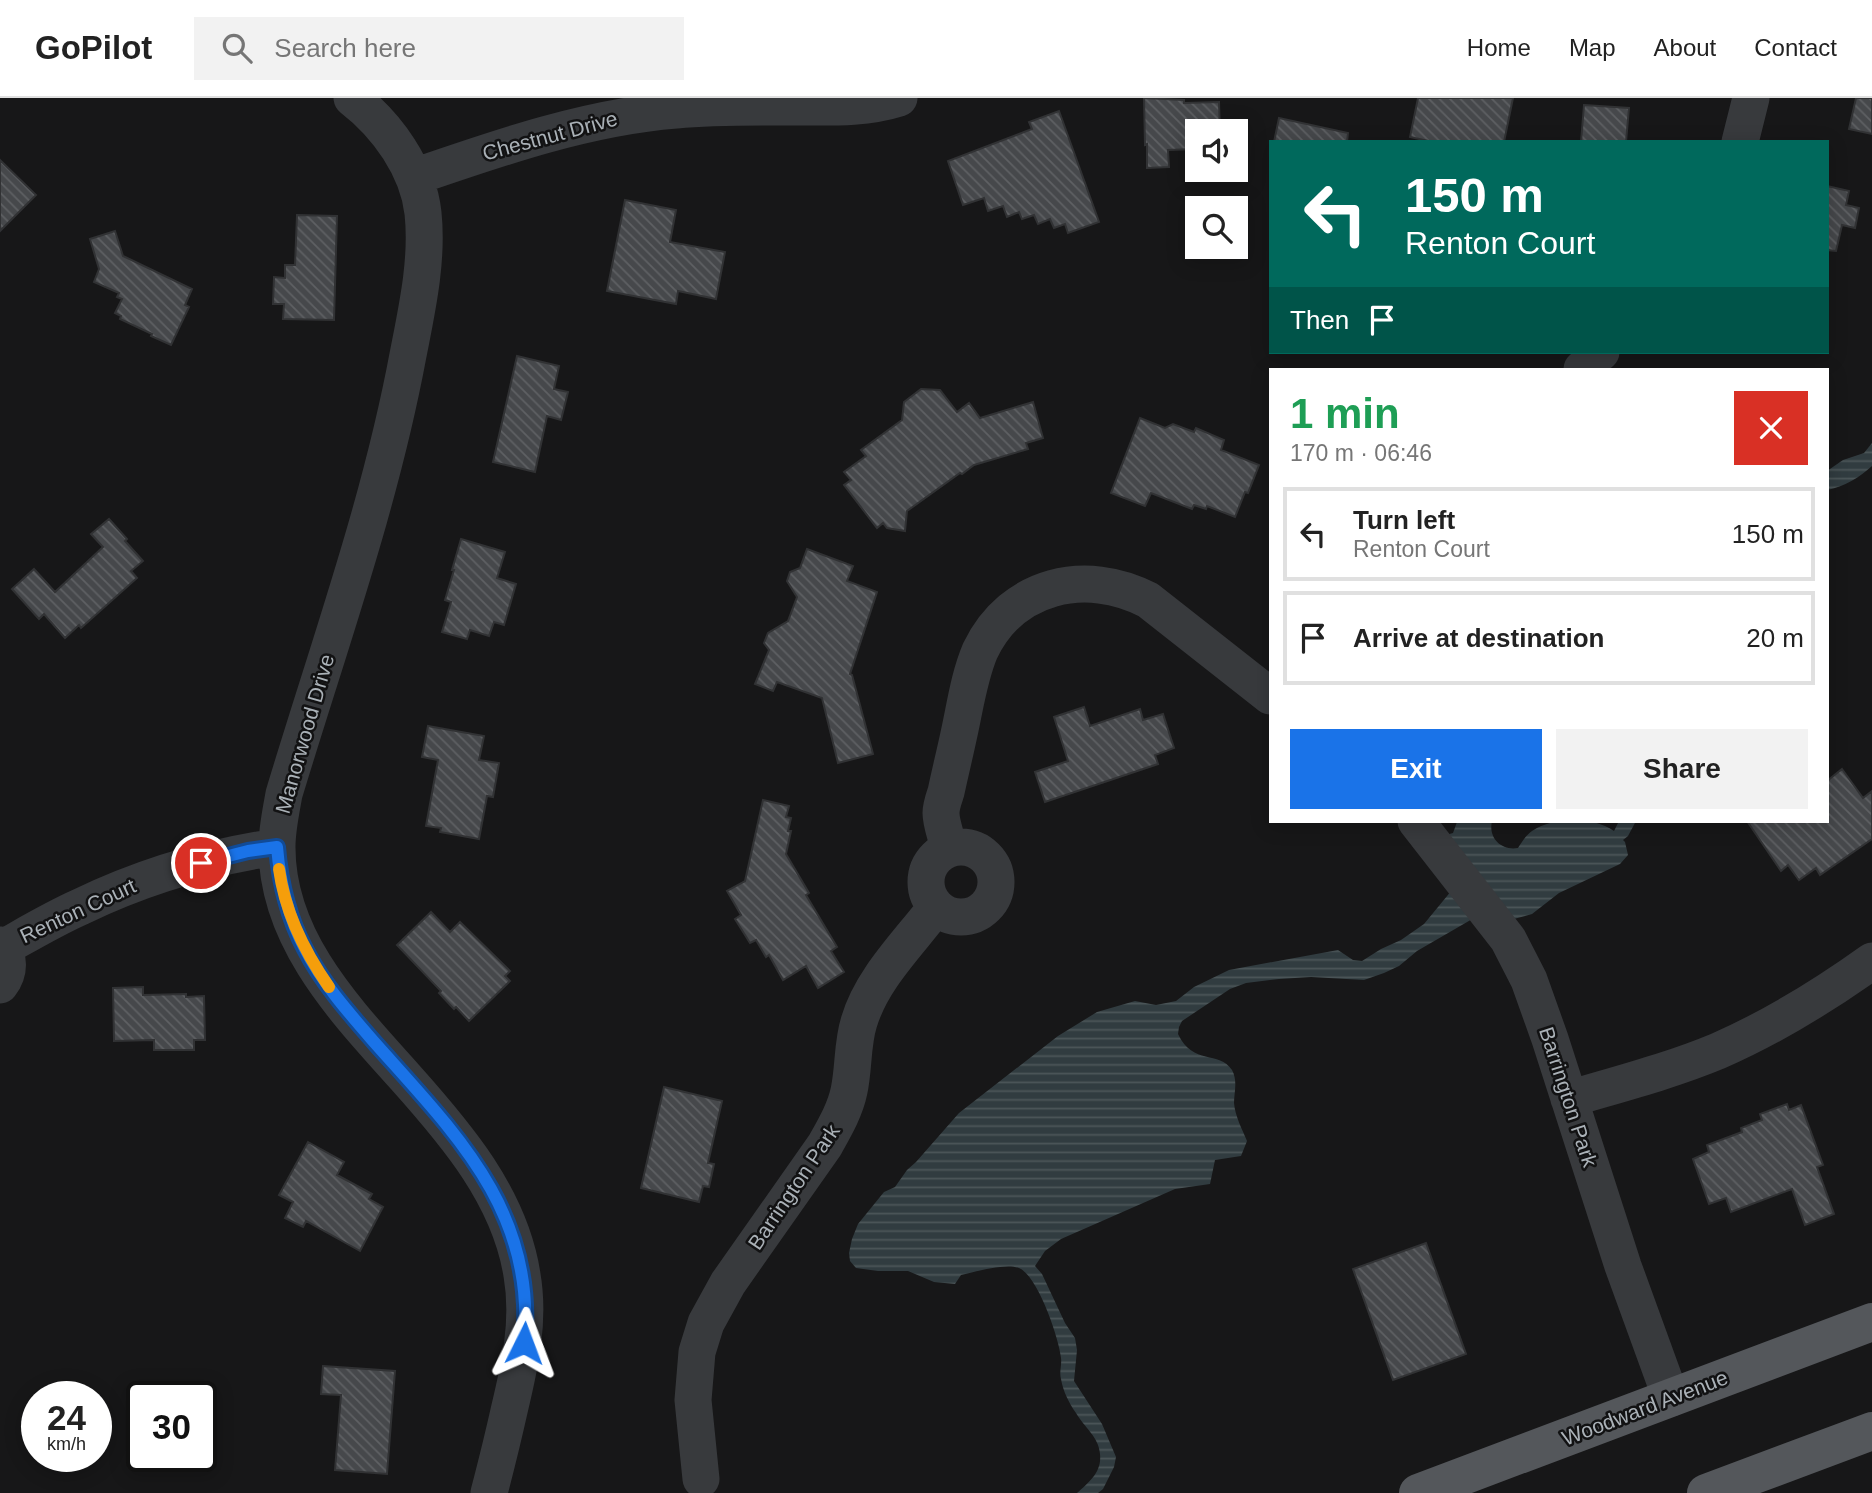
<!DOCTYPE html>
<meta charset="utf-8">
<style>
:root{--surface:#fff;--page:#f2f2f2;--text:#222;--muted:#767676;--line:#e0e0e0;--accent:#1a73e8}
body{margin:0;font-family:Arial,sans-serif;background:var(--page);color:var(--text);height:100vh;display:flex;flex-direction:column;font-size:26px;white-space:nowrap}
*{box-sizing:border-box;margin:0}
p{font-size:23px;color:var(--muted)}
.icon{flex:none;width:38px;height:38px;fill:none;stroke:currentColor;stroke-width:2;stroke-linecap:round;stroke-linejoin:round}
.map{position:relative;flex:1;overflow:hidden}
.sheet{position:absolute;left:1269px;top:270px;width:560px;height:455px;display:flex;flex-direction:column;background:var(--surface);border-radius:0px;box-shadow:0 4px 18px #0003}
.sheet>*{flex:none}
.hud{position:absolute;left:1269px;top:42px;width:560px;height:214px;border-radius:0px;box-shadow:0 4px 18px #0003;background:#00695c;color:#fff;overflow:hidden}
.tools{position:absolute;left:1185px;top:21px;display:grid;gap:14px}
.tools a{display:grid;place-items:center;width:63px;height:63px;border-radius:0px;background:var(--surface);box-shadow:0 4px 18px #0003;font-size:35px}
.speed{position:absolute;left:21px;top:1283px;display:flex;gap:14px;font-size:35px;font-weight:700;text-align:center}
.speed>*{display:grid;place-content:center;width:91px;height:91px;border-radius:50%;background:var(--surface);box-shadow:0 4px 18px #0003;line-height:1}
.speed small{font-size:18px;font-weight:400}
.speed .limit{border:4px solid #111;border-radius:10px;background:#fff;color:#111}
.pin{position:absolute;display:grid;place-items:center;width:60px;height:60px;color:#fff;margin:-30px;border:4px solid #fff;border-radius:50%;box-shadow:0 2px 7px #0007}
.me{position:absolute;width:77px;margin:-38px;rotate:3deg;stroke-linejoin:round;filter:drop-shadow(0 0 5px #0008)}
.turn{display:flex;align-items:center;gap:24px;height:147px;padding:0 21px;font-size:32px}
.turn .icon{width:91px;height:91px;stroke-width:2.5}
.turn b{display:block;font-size:49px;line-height:60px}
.then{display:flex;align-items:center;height:66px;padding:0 21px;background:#0003;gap:14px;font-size:26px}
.round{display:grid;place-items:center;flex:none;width:74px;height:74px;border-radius:0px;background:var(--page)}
.head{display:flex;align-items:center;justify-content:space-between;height:119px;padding:0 21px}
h1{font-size:42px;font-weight:600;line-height:52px;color:#1e9e55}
.action{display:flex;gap:14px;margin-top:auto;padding:14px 21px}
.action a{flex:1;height:80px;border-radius:0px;background:var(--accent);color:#fff;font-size:28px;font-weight:600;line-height:80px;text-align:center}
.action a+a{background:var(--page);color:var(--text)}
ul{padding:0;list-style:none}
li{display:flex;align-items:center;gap:21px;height:94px;margin:0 14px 10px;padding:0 7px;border:4px solid var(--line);border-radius:0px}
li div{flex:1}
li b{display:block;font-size:26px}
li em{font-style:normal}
header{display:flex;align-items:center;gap:42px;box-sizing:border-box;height:98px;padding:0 35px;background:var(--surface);border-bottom:2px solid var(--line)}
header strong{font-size:33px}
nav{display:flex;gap:38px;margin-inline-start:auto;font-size:24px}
.search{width:490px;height:63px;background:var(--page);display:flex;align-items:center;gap:18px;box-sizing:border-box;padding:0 24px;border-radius:0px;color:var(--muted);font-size:26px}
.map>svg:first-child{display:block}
.water{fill:url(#water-rules)}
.building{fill:url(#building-back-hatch);stroke:#313234;stroke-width:2}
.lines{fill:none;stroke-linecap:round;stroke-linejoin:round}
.minor{stroke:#383a3d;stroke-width:37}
.major{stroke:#54575b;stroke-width:38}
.route-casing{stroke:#114b97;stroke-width:18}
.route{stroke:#1a73e8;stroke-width:12}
.slow{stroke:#f59e0b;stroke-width:12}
.labels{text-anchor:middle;stroke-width:5;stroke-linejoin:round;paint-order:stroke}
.street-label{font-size:21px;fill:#aab1b7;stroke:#121213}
</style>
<header>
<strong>GoPilot</strong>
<div class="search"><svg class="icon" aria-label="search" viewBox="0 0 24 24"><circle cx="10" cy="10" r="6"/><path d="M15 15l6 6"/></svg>Search here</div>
<nav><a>Home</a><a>Map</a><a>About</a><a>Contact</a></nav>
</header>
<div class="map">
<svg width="1872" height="1395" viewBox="0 0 1872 1395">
<defs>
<pattern id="water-rules" width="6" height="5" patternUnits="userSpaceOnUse" patternTransform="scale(1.75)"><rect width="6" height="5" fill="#313c40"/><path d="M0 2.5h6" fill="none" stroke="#4c5659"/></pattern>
<pattern id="building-back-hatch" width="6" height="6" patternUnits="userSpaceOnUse" patternTransform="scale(1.75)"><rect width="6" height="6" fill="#46484b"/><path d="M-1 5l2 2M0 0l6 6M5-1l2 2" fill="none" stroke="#5e6063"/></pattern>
</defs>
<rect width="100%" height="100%" fill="#171718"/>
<path class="water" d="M1872,345V368C1860,379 1844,389 1827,392V373L1843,362L1864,355Z
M1460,723H1492C1488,740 1501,753 1518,750C1522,744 1526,737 1532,733C1555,718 1592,718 1614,733L1619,723H1636L1628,738L1623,742L1625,744L1628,757L1620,766L1559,795L1532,816L1510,822L1474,820L1417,853L1399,868L1384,875L1364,882L1311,879L1279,881L1246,885L1230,891L1182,923L1179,929L1178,936C1193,968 1219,952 1232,972C1238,983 1234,995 1234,1005C1235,1018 1242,1031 1247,1043L1241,1058L1215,1062L1210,1086L1175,1091L1061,1141L1045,1153L1035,1168L1042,1176L1065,1225L1075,1240L1077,1252L1074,1283L1102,1326L1116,1359L1114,1369L1103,1391L1098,1395H1077C1089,1384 1102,1374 1100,1356C1099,1339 1084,1329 1076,1315C1069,1305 1063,1293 1061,1281C1059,1274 1062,1267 1061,1260C1059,1240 1038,1178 1019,1170C1005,1165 975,1174 961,1177L955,1186L934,1184L908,1173H878L856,1170L850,1163L849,1155L852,1141L858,1126L884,1094L895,1089L907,1072L916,1064L959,1015L1058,938L1097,914L1135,903L1156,907L1176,903L1194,889L1229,872L1338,852L1353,862L1362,863L1381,851L1401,842L1424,826L1452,792L1446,737L1453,735L1457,724Z"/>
<path class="building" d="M1144,0L1184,2V5L1219,4L1220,33H1197V51L1168,52L1169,69L1147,70V46L1145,47Z
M1418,0H1513L1504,44H1433L1410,39Z
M1856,0H1872V36L1849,31Z
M1584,7L1629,10L1626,44H1581Z
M1059,13L1099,124L1068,135L1065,126L1054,130L1050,121L1038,126L1034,117L1022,121L1019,114L1007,119L1003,108L988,113L984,100L963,107L948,63L1032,31L1029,24Z
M1279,20L1348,35L1347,44H1274Z
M0,62L36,97L0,133Z
M1827,88L1849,93L1846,107L1859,110L1855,130L1842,127L1836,153L1827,152Z
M625,102L676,112L670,144L725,154L716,201L678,193L676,206L607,193Z
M297,117L337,118L334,222L283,221L284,206H273L274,179L285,180V167H295Z
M115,133L123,158L192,191L185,207L189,209L171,247L151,238L152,236L120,221L121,218L115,215L122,201L117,199L119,195L94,184L99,171L90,141Z
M517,258L559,268L554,291L568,294L561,322L547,318L535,374L493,364Z
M921,291L940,292L957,314L969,305L980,320L1033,304L1043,340L1026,345L1028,351L974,367L962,376L960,375L907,413L905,433L887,430L883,425L877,430L844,387L851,382L844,374L866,358L861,352L902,322L904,304Z
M1140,320L1165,330L1173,326L1194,334L1196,330L1224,342L1221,352L1259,367L1248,395L1245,394L1235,419L1207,408L1206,411L1194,407L1192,411L1151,395L1145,408L1111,395Z
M109,421L127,441L125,443L143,463L131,473L137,480L81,530L79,527L65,540L44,516L39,521L12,491L34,471L55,494L103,449L91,436Z
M461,441L505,454L497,480L516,486L504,527L494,524L489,538L470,532L467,541L442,534L451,504L445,502L454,472H452Z
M807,451L853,468L847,483L877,494L850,576L852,577L873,656L838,665L822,600L777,584L773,593L755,586L769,552L764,545L768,535L788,523L797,499L787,483L790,474L800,470Z
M1084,609L1090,628L1140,611L1143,622L1163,616L1174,650L1155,657L1158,666L1045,704L1035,674L1068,663L1054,619Z
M428,628L484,638L479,662L499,665L493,699L487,698L479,741L440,734L441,730L426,728L438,662L422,659Z
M1842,671L1863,700L1872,693V741L1820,777L1816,770L1799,782L1788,767L1781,773L1747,723H1827V683Z
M763,702L789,708L786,719L791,720L788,733H791L786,756L809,795L806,797L837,849L831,853L844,874L818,890L806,868L783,882L769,857L766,859L756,842L750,845L735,821L741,817L727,793L745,783Z
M431,814L450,834L460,824L510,873L505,878L510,883L469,923L456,909L454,911L439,895L441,893L397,847Z
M143,889V897L186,896V899L204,898L205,942H194V952H154V942L114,943L113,890Z
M664,989L722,1003L708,1065L714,1066L709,1089L703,1088L699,1104L641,1090Z
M1787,1006L1789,1012L1801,1007L1823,1067L1817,1069L1834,1116L1805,1127L1792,1091L1731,1114L1726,1100L1709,1106L1693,1061L1709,1054L1707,1047L1742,1034L1741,1030L1762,1022L1760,1016Z
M308,1044L344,1064L337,1077L372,1096L369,1101L383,1109L360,1153L306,1123L303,1129L285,1120L293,1104L279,1097Z
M1426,1145L1466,1256L1393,1282L1353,1171Z
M323,1268L395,1273L387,1376L335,1372L341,1297L321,1296Z"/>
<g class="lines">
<path class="minor" d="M352,0C387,27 418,70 423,115C428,162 417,211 408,257C380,407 328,550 284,696C281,713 277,731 277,748C276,842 347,914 405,979C456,1036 510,1099 522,1177C530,1223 520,1267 509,1313C503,1340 496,1368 489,1395
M1740,44L1751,0
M414,79C498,50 587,19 676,12C715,8 754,9 793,9C829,9 864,11 899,0
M1582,271L1601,254
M1416,723L1508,841L1529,882L1550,941L1623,1168L1671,1300
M926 784a35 35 0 1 1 70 0a35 35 0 1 1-70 0Z
M949,751C947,740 941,726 941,715C941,708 944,700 946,694C950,675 955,655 959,636C965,609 969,579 980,553C1012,486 1086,470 1148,502L1270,598
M0,847C10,859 10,874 0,887
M3,850C28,836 53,821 80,809C142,779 209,759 277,749
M1569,1001C1619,986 1670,973 1718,953C1773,929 1823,898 1872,863
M701,1381L693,1302L697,1254L706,1225L728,1185L825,1047C835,1029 845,1012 849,993C854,970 852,946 859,924C872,880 909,845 936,809"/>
<path class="major" d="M1418,1395L1872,1224
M1706,1395L1872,1333"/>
</g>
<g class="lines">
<g class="route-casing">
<path id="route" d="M201,765L248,753L277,749C280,785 288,819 305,851C323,886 349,915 375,945C455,1035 537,1114 524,1245"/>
</g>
<use href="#route" class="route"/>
<path class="slow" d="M279,771C285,815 304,853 329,889"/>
</g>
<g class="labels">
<g class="street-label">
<text transform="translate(550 38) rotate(-15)" y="7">Chestnut Drive</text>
<text transform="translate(305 636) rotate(-74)" y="7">Manorwood Drive</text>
<text transform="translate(78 813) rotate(-25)" y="7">Renton Court</text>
<text transform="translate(1568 999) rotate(72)" y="7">Barrington Park</text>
<text transform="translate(794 1089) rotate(-56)" y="7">Barrington Park</text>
<text transform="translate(1645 1310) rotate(-21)" y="7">Woodward Avenue</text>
</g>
</g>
</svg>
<div class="tools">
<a><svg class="icon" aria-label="sound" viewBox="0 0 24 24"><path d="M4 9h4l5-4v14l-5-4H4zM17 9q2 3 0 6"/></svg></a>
<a><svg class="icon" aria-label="search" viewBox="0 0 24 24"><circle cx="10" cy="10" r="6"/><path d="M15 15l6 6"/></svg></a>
</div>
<div class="speed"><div>24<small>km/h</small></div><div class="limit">30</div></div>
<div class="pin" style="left:201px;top:765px;background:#d93025"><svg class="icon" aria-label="arrive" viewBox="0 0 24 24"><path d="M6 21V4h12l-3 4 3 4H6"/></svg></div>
<svg class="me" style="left:524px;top:1245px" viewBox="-20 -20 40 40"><path d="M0-17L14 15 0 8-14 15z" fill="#1a73e8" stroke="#fff" stroke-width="4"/></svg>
<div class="hud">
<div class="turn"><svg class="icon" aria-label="left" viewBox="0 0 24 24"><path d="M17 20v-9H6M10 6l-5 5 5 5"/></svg><div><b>150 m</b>Renton Court</div></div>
<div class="then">Then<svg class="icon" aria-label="arrive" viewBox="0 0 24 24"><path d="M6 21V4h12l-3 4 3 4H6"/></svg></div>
</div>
<section class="sheet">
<div class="head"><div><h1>1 min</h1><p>170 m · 06:46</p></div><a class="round" style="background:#d93025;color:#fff"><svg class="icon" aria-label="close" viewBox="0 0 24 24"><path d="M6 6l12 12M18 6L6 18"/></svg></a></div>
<ul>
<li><svg class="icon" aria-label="left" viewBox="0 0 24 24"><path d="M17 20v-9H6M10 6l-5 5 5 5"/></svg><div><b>Turn left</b><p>Renton Court</p></div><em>150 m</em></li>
<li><svg class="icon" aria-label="arrive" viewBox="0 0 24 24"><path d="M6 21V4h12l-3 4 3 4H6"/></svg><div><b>Arrive at destination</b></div><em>20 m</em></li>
</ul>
<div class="action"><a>Exit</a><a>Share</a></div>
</section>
</div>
